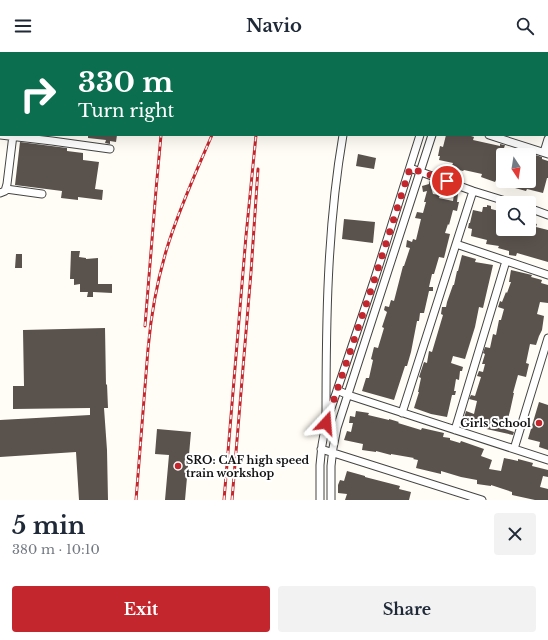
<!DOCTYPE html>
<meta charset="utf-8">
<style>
:root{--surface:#fff;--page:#f2f2f3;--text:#1f2937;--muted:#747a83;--accent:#c4262e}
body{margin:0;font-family:"Libre Baskerville",serif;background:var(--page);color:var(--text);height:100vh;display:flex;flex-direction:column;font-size:15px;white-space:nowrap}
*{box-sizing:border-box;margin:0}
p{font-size:13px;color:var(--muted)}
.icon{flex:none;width:22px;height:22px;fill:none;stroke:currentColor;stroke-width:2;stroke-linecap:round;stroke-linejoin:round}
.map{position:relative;height:448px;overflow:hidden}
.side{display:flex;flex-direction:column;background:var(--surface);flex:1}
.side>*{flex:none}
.hud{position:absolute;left:0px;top:0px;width:548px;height:84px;box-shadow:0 4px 16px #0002;background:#0b6e4f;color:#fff;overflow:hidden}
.needle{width:26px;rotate:168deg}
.fabs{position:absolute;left:496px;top:96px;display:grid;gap:8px}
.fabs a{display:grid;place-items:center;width:40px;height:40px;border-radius:4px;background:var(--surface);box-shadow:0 4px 16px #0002;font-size:20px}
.pin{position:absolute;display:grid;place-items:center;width:34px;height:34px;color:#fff;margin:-17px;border:2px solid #fff;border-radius:50%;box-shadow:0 1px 4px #0007}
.me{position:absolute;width:44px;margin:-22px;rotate:19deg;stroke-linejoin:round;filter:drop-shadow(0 0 3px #0008)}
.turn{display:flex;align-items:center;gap:14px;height:84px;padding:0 12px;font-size:18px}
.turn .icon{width:52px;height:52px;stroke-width:2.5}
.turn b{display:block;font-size:28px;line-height:34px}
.round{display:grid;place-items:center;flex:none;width:42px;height:42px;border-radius:4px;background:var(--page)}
.headline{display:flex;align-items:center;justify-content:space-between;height:68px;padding:0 12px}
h1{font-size:24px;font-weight:700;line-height:30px}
.button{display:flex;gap:8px;margin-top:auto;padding:8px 12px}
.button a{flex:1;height:46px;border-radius:4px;background:var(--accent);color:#fff;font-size:16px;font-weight:700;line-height:46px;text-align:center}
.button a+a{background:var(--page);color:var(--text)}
header{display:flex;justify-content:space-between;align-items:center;height:52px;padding:0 12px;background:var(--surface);font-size:18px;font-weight:700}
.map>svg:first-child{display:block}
.building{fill:#5a524d}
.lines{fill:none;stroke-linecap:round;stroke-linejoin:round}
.minor-casing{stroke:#444;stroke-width:9}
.minor{stroke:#fff;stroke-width:7}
.rail-casing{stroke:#c4262e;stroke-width:3}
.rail{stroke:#fff;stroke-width:1.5;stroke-dasharray:4.5;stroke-linecap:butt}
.route{stroke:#c4262e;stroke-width:7;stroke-dasharray:0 12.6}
.poi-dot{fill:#c4262e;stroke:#fff;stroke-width:1.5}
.labels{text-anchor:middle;stroke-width:4;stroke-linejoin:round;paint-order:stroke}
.poi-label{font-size:11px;font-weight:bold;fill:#111;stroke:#fff;text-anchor:end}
</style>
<header><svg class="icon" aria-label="menu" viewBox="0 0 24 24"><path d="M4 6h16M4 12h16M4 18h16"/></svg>Navio<svg class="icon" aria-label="search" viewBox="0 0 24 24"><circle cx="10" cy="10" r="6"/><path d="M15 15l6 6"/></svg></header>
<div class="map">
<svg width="548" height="448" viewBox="0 0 548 448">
<rect width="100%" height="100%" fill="#fffdf5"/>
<path class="building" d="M88,83H117L116,90L110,89V92L105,91L106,88L88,86Z
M446,83H468L474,85L473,88L500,94V92L504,93H505L504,96L525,101L524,103H503V129L496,128L495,130L481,125L482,122L464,118L463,119L451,116L453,111L439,108L440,104H438L440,94L443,95Z
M20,90L67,96V99L83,101V108L99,110L95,137L103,138L102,148L78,145V148L61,146L62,139L15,133Z
M358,102L376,106L374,117L356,114Z
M532,102L542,105V107L548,109V126H547L543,141L527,137L526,139L515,136L518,129H529V106H530Z
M429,128L433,142L440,143L439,146L453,149L454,142H458L457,150H459L457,159L453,158L449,173L448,172L445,181L450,182L444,206L439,205L434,222H432L429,235H433V239H429L424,261H420L419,269H417L411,300L407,314H405L394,348L362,339L366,326H369L373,308L371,307L374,295L378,296L384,276L382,275L387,260L384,258L385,254L389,255L391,248L394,249L403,214H404L410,196L406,195L407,188L412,190L413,187L416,188L421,167L415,166L417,160L423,161L426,150H424L427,139L423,140L422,134L429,132Z
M487,153L491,154V157L503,160L499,177H529V170L537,172L536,175L548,178V210L517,201L516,204L509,203V199L498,196L499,194L486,192L487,188L471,184L472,177L468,176L469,171H470L473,158L482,160L483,155H487Z
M344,167L375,170L373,191L342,187Z
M71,199H80L79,205L86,206V207L98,206V232H112V241L93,240V245H87L88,240H80V232L74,233V227H70Z
M16,202H22V216H15Z
M462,203L476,207L475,210L493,213L483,256L479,255L475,275L465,307L453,304L451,311L463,315L462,319H460L459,328L456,327L454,339H456L455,343H452L447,365L431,362L414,356L419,340H418L421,326L419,325L424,310L427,311L429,299L432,300L443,263L441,262L442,255H446L447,250L453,233H454L457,219H458Z
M511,218L532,223L531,225L542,228L541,231L548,233V251L540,250L537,262L544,264L542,278L539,284L536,293L530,292L526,311L529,312L526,325L518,323L513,341H514L510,359L505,377L514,380L513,383L464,372L463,374L462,373L466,359L474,362L477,349L469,347L471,343L475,344L481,325L477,324L479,319L483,320L485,312H482L485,302L483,301L485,295L490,296L493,282L496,283L499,268H501L504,257L498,255L500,249L502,250L506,240L507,241L511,230H509Z
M105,276L106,333L107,332L108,356H104L107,398L108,448H79L76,400L0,405V368L90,363V356L13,357V334H24L23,278Z
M539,350L548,353V398L539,395L540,390L528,387Z
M356,359L369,361L368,363L389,368V367L399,370L398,371L421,378L422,376L444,381L443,385L450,386V388L460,391L461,389L484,397L481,404L492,408L489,417L501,419L504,406L518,409V407L533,411L532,414L548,418V425L543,424L540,435L548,437V448H535L512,443V440L491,433V434L477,432V428L461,425L441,419V422L416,416L418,408L413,407L414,406L391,402V403L376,399V400L362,398L363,392L344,388L347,379L351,380L353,371H349L350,364L355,365Z
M157,377L191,380L185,448H165L169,403L155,402Z
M347,419L365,424V425L400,434L399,437L411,440L409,448H345L347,442L338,441V433L340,428L344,429Z"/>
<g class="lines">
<g class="minor-casing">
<path id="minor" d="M360,1V0
M447,1V0
M460,1V0
M520,1V0
M0,34L1,35
M0,83L52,89L110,97
M489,83L548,102
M544,100L548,87
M410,116L473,139L512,151
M6,137L42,142
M0,141L5,139L7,132L13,83
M529,156L548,163
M456,192L548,223
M337,338L348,343L548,408
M402,361L473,139
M326,364C326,270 327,176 343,83
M455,378L506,209
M321,397L482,448
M514,397L548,286
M320,448V413L322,393L326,371L374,229L420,83
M331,448V414L333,396L337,376L432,83"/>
</g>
<use href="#minor" class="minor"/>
<g class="rail-casing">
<path id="rail" d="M174,1V0
M246,1V0
M262,1L263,0
M145,274L156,138L161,83
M136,448L148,297C151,263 157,229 167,196C179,157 196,120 212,83
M224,448L246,184L256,83
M232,448L251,220L258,117"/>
</g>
<use href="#rail" class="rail"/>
</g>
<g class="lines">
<path class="route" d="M326,371L374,229L410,116L447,129"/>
</g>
<g class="poi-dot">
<circle cx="539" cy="371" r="4"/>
<circle cx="178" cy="414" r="4"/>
</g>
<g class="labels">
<g class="poi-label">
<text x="531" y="375">Girls School</text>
<text x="186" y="412" text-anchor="start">SRO: CAF high speed<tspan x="186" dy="13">train workshop</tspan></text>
</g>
</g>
</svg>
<div class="fabs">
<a><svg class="needle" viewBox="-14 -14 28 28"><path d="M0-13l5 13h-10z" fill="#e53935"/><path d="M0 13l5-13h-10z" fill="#747a83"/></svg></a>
<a><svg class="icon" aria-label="search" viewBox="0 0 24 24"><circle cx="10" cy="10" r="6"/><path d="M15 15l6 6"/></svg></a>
</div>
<div class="pin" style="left:447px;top:129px;background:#d93025"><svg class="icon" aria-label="arrive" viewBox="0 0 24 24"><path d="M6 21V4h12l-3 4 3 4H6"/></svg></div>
<svg class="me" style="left:326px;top:371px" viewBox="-20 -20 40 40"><path d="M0-17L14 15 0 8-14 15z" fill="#c4262e" stroke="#fff" stroke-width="4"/></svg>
<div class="hud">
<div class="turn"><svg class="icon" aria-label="right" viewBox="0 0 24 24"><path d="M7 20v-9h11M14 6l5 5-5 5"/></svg><div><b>330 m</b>Turn right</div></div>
</div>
</div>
<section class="side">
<div class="headline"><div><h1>5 min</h1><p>380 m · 10:10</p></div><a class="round"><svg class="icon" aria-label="close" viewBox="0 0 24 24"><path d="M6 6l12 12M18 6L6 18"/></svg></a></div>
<div class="button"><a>Exit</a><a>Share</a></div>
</section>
